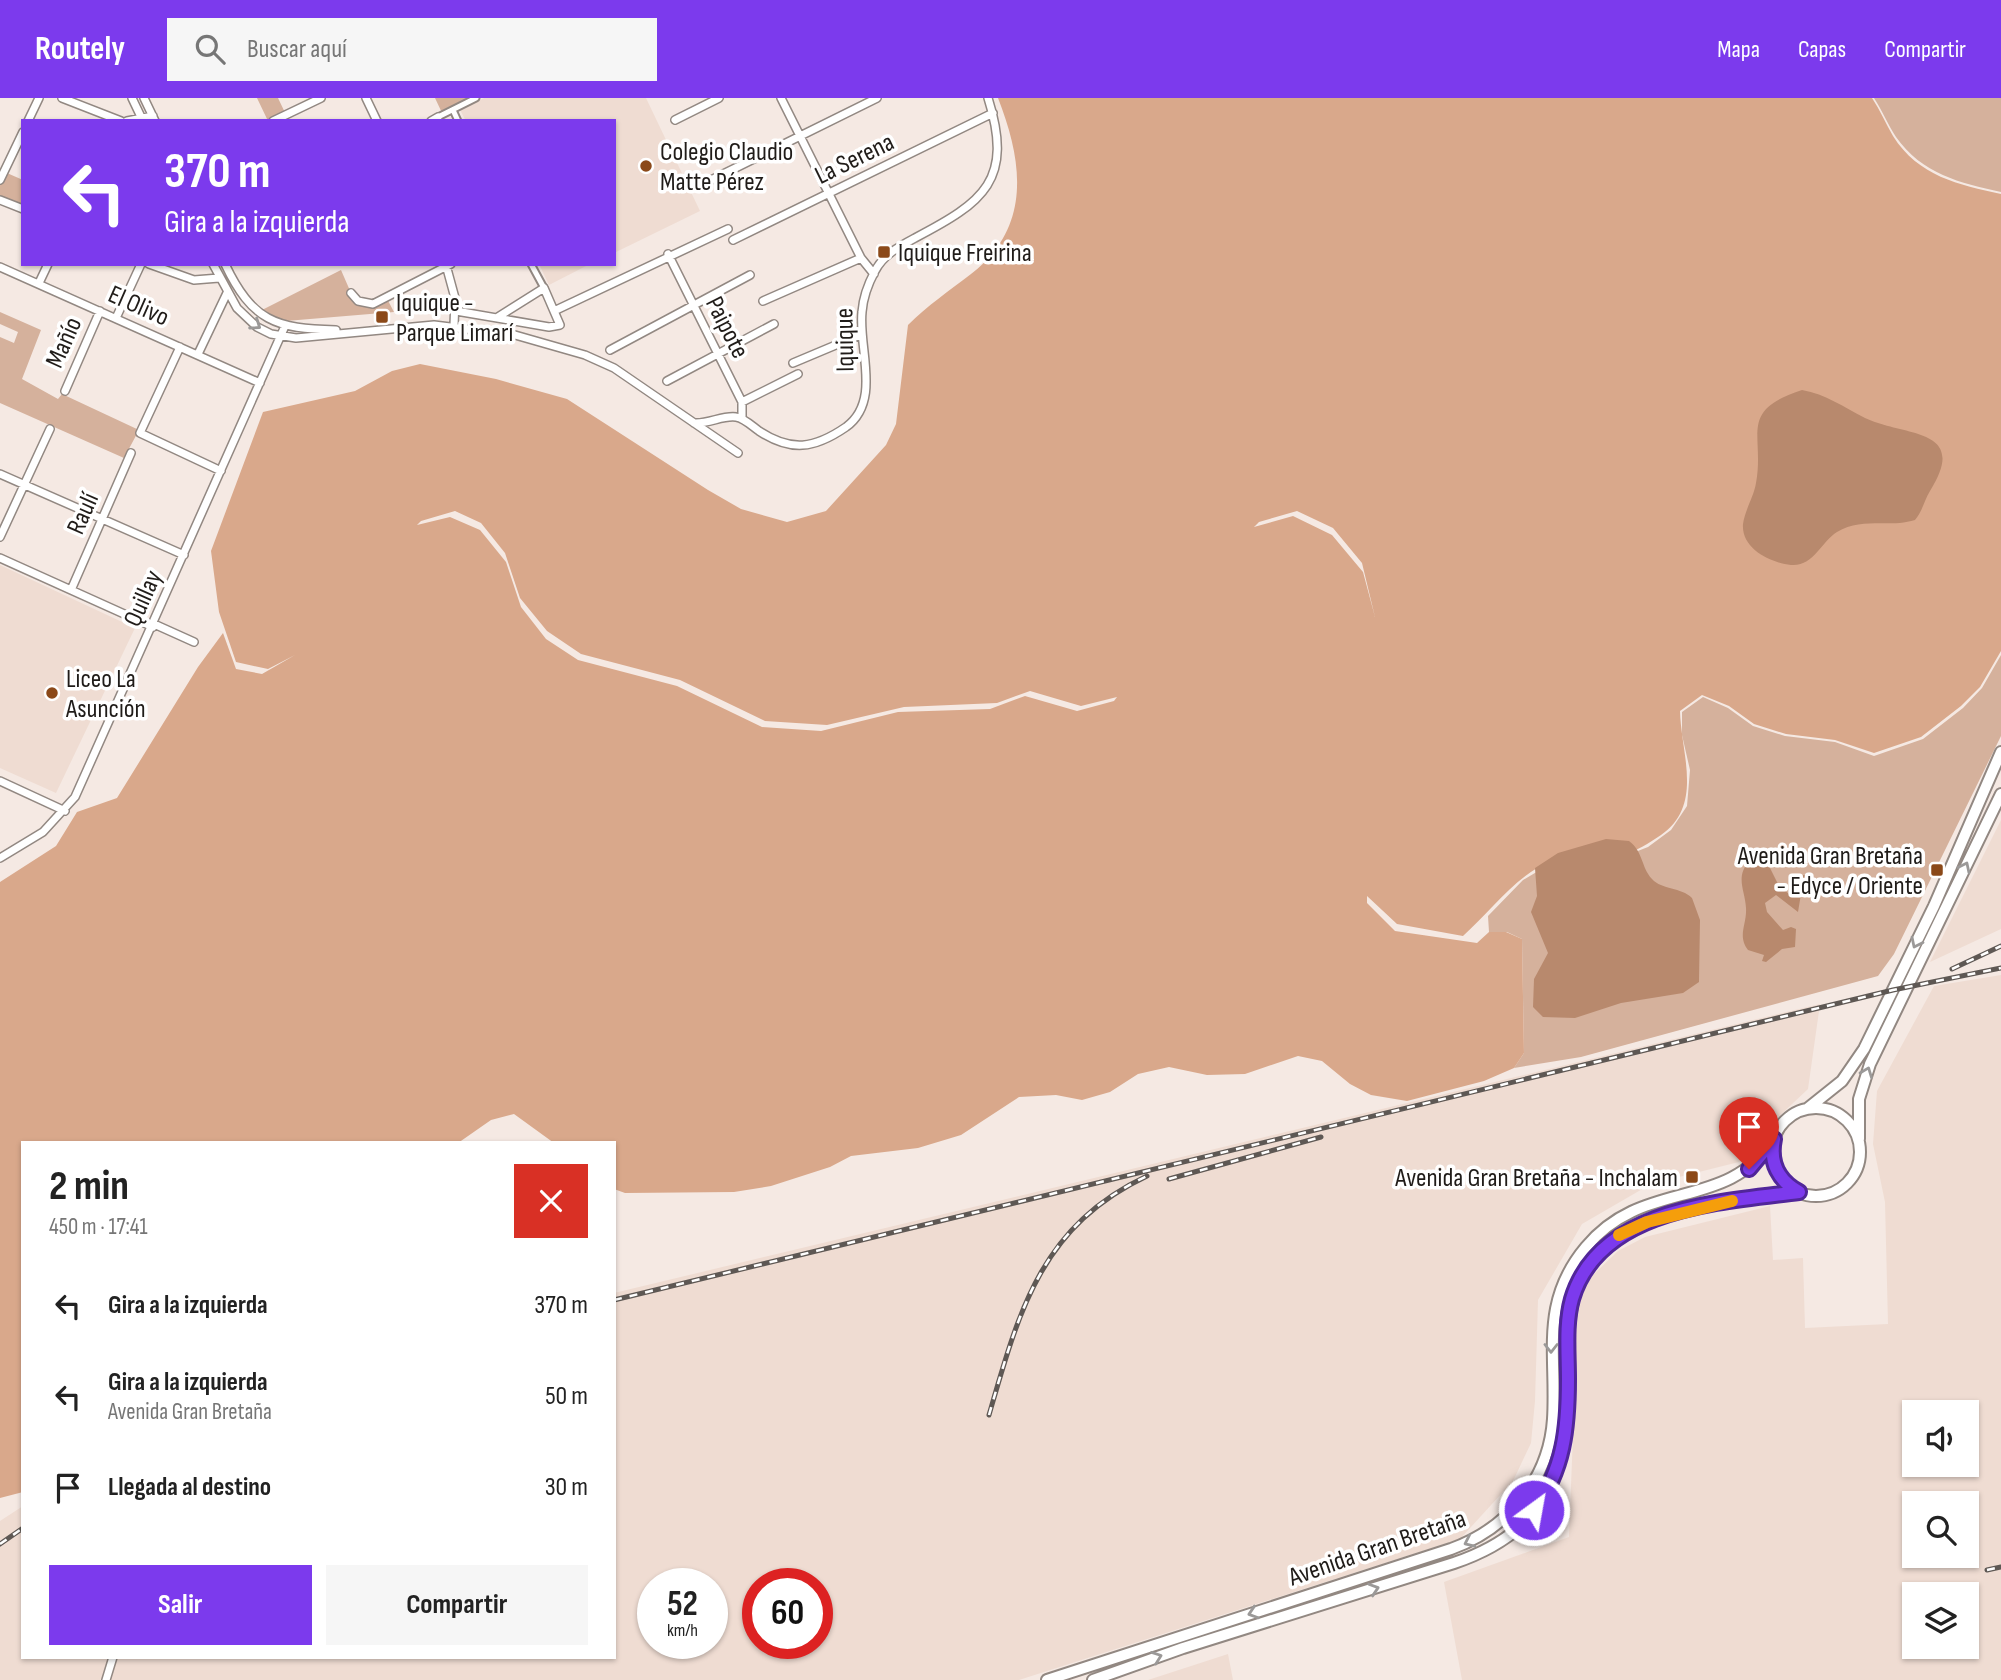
<!DOCTYPE html>
<html lang="es">
<meta charset="utf-8">
<style>
:root{--surface:#fff;--page:#f6f6f6;--text:#222;--muted:#767676;--accent:#7c3aed}
body{margin:0;font-family:"Sofia Sans Condensed",sans-serif;background:var(--page);color:var(--text);height:100vh;display:flex;flex-direction:column;font-size:26px;white-space:nowrap}
*{box-sizing:border-box;margin:0}
p{font-size:23px;color:var(--muted)}
.icon{flex:none;width:38px;height:38px;fill:none;stroke:currentColor;stroke-width:2;stroke-linecap:round;stroke-linejoin:round}
.map{position:relative;flex:1;overflow:hidden}
.drawer{position:absolute;left:21px;top:1043px;width:595px;height:518px;display:flex;flex-direction:column;background:var(--surface);border-radius:0px;box-shadow:0 2px 5px #0004}
.drawer>*{flex:none}
.top-card{position:absolute;left:21px;top:21px;width:595px;height:147px;border-radius:0px;box-shadow:0 2px 5px #0004;background:#7c3aed;color:#fff;overflow:hidden}
.controls{position:absolute;left:1902px;top:1302px;display:grid;gap:14px}
.controls a{display:grid;place-items:center;width:77px;height:77px;border-radius:0px;background:var(--surface);box-shadow:0 2px 5px #0004;font-size:35px}
.speed{position:absolute;left:637px;top:1470px;display:flex;gap:14px;font-size:35px;font-weight:700;text-align:center}
.speed>*{display:grid;place-content:center;width:91px;height:91px;border-radius:50%;background:var(--surface);box-shadow:0 2px 5px #0004;line-height:1}
.speed small{font-size:18px;font-weight:400}
.speed .limit{border:10px solid #d22;background:#fff;color:#111}
.pin{position:absolute;display:grid;place-items:center;width:60px;height:60px;color:#fff;margin:-72px -30px;border-radius:50% 50% 50% 0;rotate:-45deg;box-shadow:0 0 7px #0007}
.pin .icon{rotate:45deg}
.me{position:absolute;width:77px;margin:-38px;rotate:32deg;stroke-linejoin:round;filter:drop-shadow(0 0 5px #0008)}
.turn{display:flex;align-items:center;gap:24px;height:147px;padding:0 28px;font-size:32px}
.turn .icon{width:91px;height:91px;stroke-width:2.5}
.turn b{display:block;font-size:49px;line-height:60px}
.round{display:grid;place-items:center;flex:none;width:74px;height:74px;border-radius:0px;background:var(--page)}
.overview{display:flex;align-items:center;justify-content:space-between;height:119px;padding:0 28px}
h1{font-size:42px;font-weight:700;line-height:52px}
.cta{display:flex;gap:14px;margin-top:auto;padding:14px 28px}
.cta a{flex:1;height:80px;border-radius:0px;background:var(--accent);color:#fff;font-size:28px;font-weight:700;line-height:80px;text-align:center}
.cta a+a{background:var(--page);color:var(--text)}
ul{padding:0;list-style:none}
li{display:flex;align-items:center;gap:21px;height:91px;padding:0 28px}
li div{flex:1}
li b{display:block;font-size:26px}
li em{font-style:normal}
header{display:flex;align-items:center;gap:42px;box-sizing:border-box;height:98px;padding:0 35px;background:var(--accent);color:#fff}
header strong{font-size:33px}
nav{display:flex;gap:38px;margin-inline-start:auto;font-size:24px}
.search{width:490px;height:63px;background:var(--page);display:flex;align-items:center;gap:18px;box-sizing:border-box;padding:0 24px;border-radius:0px;color:var(--muted);font-size:26px}
.map>svg:first-child{display:block}
.built{fill:#efdcd2;fill-rule:evenodd}
.green{fill:#d5b19c}
.forest{fill:#d9a88b;fill-rule:evenodd}
.water{fill:#b8896d}
.lines{fill:none;stroke-linecap:round;stroke-linejoin:round}
.pedestrian-casing{stroke:#928882;stroke-width:9}
.minor-casing{stroke:#928882;stroke-width:10}
.primary-casing{stroke:#928882;stroke-width:14}
.pedestrian{stroke:#fff;stroke-width:5}
.minor{stroke:#fff;stroke-width:7}
.primary{stroke:#fff;stroke-width:10}
.rail-casing{stroke:#5e5854;stroke-width:5}
.rail{stroke:#fff;stroke-width:2.5;stroke-dasharray:8;stroke-linecap:butt}
.oneway{stroke:#9b9998}
.route-casing{stroke:#51269a;stroke-width:18}
.route{stroke:#7c3aed;stroke-width:12}
.slow{stroke:#f59e0b;stroke-width:12}
.poi-dot{fill:#8b4919;stroke:#fff;stroke-width:2.5}
.labels{text-anchor:middle;stroke-width:7;stroke-linejoin:round;paint-order:stroke}
.poi-label{font-size:26px;fill:#201c19;stroke:#fff;text-anchor:start}
.street-label{font-size:26px;fill:#201c19;stroke:#fff}
</style>
<header>
<strong>Routely</strong>
<div class="search"><svg class="icon" aria-label="search" viewBox="0 0 24 24"><circle cx="10" cy="10" r="6"/><path d="M15 15l6 6"/></svg>Buscar aquí</div>
<nav><a>Mapa</a><a>Capas</a><a>Compartir</a></nav>
</header>
<div class="map">
<svg width="2001" height="1582" viewBox="0 0 2001 1582">
<rect width="100%" height="100%" fill="#f5e9e3"/>
<path class="built" d="M484,0H646L700,113L614,155V23H466L460,12Z
M539,166H590L549,187Z
M0,467L135,530L56,695L0,670Z
M2001,722V831L1930,864Z
M2001,877V1582H1462L1444,1484L1569,1439L1574,1311L1571,1302L1573,1222L1580,1199L1592,1178L1618,1153L1645,1139L1770,1108L1773,1162L1803,1160L1805,1230L1888,1226L1885,1104L1873,1046L1877,993L1934,888ZM1914,1314H1967V1367H1914ZM1914,1405H1967V1458H1914ZM1914,1496H1967V1549H1914Z
M1820,906L1808,991L1756,1040L1739,1064L1651,1086L1582,1126L1538,1202L1535,1303L1531,1345L1513,1383L1460,1441L1019,1582H0V1423L23,1408V1559H614V1195ZM653,1486H712V1545H653ZM758,1486H817V1545H758Z
M1228,1556L1233,1582H1148Z"/>
<path class="green" d="M257,0H278L289,23H268Z
M435,0H480L443,17Z
M1874,0H2001V94C1960,85 1922,76 1896,39C1888,27 1882,12 1874,0Z
M0,72L23,82V110L0,100Z
M341,172L351,195L365,206L384,195L394,214L286,223L260,213Z
M0,214L41,232L22,281L58,301L62,296L139,332L124,360L0,305V239L14,245L18,234L0,226Z
M2001,557V638L1894,856L1878,878L1581,959L1514,970L1524,955L1522,841L1507,834H1489L1488,818L1523,782L1555,763L1625,758L1648,749L1671,732L1687,708L1690,672L1682,637V614L1703,599L1728,610L1753,628L1785,638L1835,644L1874,658L1923,641L1963,610L1982,590Z"/>
<path class="forest" d="M998,0H1872C1880,12 1886,26 1893,38C1918,78 1959,87 2001,96V553L1980,589L1961,608L1921,639L1874,655L1835,642L1786,636L1754,626L1729,608L1702,597L1680,613C1681,656 1704,707 1661,737C1649,745 1636,754 1622,756C1601,760 1573,754 1553,762C1517,776 1491,813 1463,838L1397,826L1367,798V805L1395,833L1477,845L1489,834H1506L1522,841L1524,955L1514,970L1484,983L1407,1003L1371,997L1350,986L1322,963L1298,958L1245,976L1207,977L1169,969L1138,976L1110,994L1082,1002L1056,997L1019,999L961,1037L918,1050L851,1058L830,1069L771,1088L734,1094L625,1095L614,1091V1045H554L514,1016L491,1022L458,1045H23V1394L0,1400V784L56,748L77,714L117,700L198,569L223,535L236,571L262,576L295,557L268,571L236,564L219,514L211,453L263,314L355,293L392,273L420,266L496,281L567,301L708,392L741,411L787,424L826,413L886,347L896,326L908,227C928,207 949,193 971,176C1032,129 1023,64 998,0ZM455,413L481,425L505,455L520,500L547,533L581,556L680,582L765,623L827,627L904,609L997,605L1030,593L1081,608L1117,599L1114,603L1077,613L1025,598L990,611L898,614L821,633L762,629L677,588L578,562L546,541L521,509L506,464L480,432L450,419L417,427L421,423ZM1297,413L1333,430L1362,465L1375,519L1363,474L1332,437L1293,418L1254,429L1259,424Z"/>
<path class="water" d="M1802,292C1826,296 1843,309 1865,320C1905,339 1970,329 1930,393C1924,403 1923,412 1915,422C1890,430 1862,419 1837,434C1822,443 1813,469 1791,467C1771,465 1741,451 1743,426C1745,412 1754,398 1756,385C1765,336 1737,313 1802,292Z
M1606,741L1629,743C1643,753 1641,769 1652,781C1662,792 1681,789 1692,800L1700,822L1699,884L1683,895L1621,905L1575,920L1543,919L1533,909L1534,881L1548,855L1531,814L1537,798L1535,770L1558,755Z
M1765,760L1779,788L1789,796L1794,793V777H1806L1809,784L1801,796L1798,814L1776,797L1765,805L1767,814L1783,832L1791,829L1796,831L1795,849L1782,851L1766,864L1762,863L1764,857L1748,852C1737,837 1747,827 1746,810C1745,792 1735,780 1749,763Z"/>
<g class="lines">
<g class="pedestrian-casing">
<path id="pedestrian" d="M453,12L458,23
M438,19L476,0
M531,166L544,190"/>
</g>
<g class="minor-casing">
<path id="minor" d="M62,0L121,23
M132,0L142,21
M144,0L155,23
M366,0L377,23
M781,0L861,160L874,176
M675,22L719,0
M28,23L39,0
M127,23L153,18
M273,23L321,0
M431,23L438,19
M0,82L23,34
M705,85L877,0
M0,102L23,111
M733,142L993,15
M668,156L742,304V321
M149,166L194,182L219,180
M213,166L237,210L257,229L271,236L296,240L434,227L515,237L585,257L614,270L738,355
M225,166C252,223 276,231 336,232
M446,167L455,200L454,228
M0,169L260,285
M39,185L48,166
M351,195L358,203L373,206L451,166
M763,203L861,160
M456,213L549,229L560,227L544,190L498,219
M554,213L728,131
M116,220L141,166
M180,249L140,335L221,373
M610,252L750,177
M198,256L227,195
M793,265L862,236
M667,283L774,226
M65,293L100,213
M742,304L798,276
M694,325C709,326 723,317 736,319C744,320 752,328 759,333C791,354 814,351 846,329C882,303 858,250 862,214C863,200 868,186 875,173C883,157 900,148 915,140C984,104 1014,82 988,0
M0,376L184,457
M0,439L50,331
M0,460L153,529
M71,492L131,355
M154,526L194,544
M0,683L65,713
M0,760L43,734L75,699L285,228
M106,1582L113,1559"/>
</g>
<g class="primary-casing">
<path id="primary" d="M1772 1054a44 44 0 1 1 88 0a44 44 0 1 1-88 0Z
M1807,1011L1842,983L1864,951L1934,808L2001,654
M1859,1041V1001L1870,966L2001,696
M1047,1582L1451,1451C1507,1431 1549,1382 1553,1321C1557,1256 1539,1205 1586,1149C1644,1079 1726,1115 1774,1041
M1093,1582L1183,1550L1454,1465C1650,1399 1502,1212 1619,1137C1663,1109 1747,1100 1799,1094"/>
</g>
<use href="#pedestrian" class="pedestrian"/>
<use href="#minor" class="minor"/>
<use href="#primary" class="primary"/>
<g class="rail-casing">
<path id="rail" d="M1952,871L2001,848
M1169,1081L1321,1039
M614,1202L1893,892L2001,870
M989,1317C1019,1213 1041,1128 1147,1078
M0,1446L23,1430
M1987,1472L2001,1469"/>
</g>
<use href="#rail" class="rail"/>
</g>
<defs><path id="oneway-chevron" d="M-2-3.5L2.5 0L-2 3.5" fill="none" stroke-width="1.6" stroke-linecap="round" stroke-linejoin="round" transform="scale(1.75)"/></defs>
<g class="oneway">
<use href="#oneway-chevron" transform="translate(256 227) rotate(35)"/>
<use href="#oneway-chevron" transform="translate(1965 769) rotate(-64)"/>
<use href="#oneway-chevron" transform="translate(1916 845) rotate(116)"/>
<use href="#oneway-chevron" transform="translate(1867 974) rotate(-69)"/>
<use href="#oneway-chevron" transform="translate(1551 1250) rotate(90)"/>
<use href="#oneway-chevron" transform="translate(1469 1444) rotate(155)"/>
<use href="#oneway-chevron" transform="translate(1374 1491) rotate(-18)"/>
<use href="#oneway-chevron" transform="translate(1253 1515) rotate(162)"/>
<use href="#oneway-chevron" transform="translate(1157 1559) rotate(-20)"/>
</g>
<g class="lines">
<g class="route-casing">
<path id="route" d="M1534,1412C1564,1372 1568,1329 1568,1281C1568,1254 1565,1226 1572,1201C1599,1110 1720,1104 1799,1094C1779,1083 1769,1065 1774,1041L1749,1071"/>
</g>
<use href="#route" class="route"/>
<path class="slow" d="M1619,1137L1647,1124L1732,1103"/>
</g>
<g class="poi-dot">
<circle cx="646" cy="68" r="7"/>
<rect x="877" y="147" width="14" height="14" rx="3.5"/>
<rect x="375" y="212" width="14" height="14" rx="3.5"/>
<circle cx="52" cy="595" r="7"/>
<rect x="1930" y="765" width="14" height="14" rx="3.5"/>
<rect x="1685" y="1072" width="14" height="14" rx="3.5"/>
</g>
<g class="labels">
<g class="poi-label">
<text x="660" y="62">Colegio Claudio<tspan x="660" dy="30">Matte Pérez</tspan></text>
<text x="898" y="163">Iquique Freirina</text>
<text x="396" y="213">Iquique -<tspan x="396" dy="30">Parque Limarí</tspan></text>
<text x="66" y="589">Liceo La<tspan x="66" dy="30">Asunción</tspan></text>
<text x="1923" y="766" text-anchor="end">Avenida Gran Bretaña<tspan x="1923" dy="30">- Edyce / Oriente</tspan></text>
<text x="1678" y="1088" text-anchor="end">Avenida Gran Bretaña - Inchalam</text>
</g>
<g class="street-label">
<text transform="translate(854 60) rotate(-26)" y="9">La Serena</text>
<text transform="translate(139 207) rotate(24)" y="9">El Olivo</text>
<text transform="translate(728 229) rotate(63)" y="9">Paipote</text>
<text transform="translate(844 242) rotate(-91)" y="9">Iquique</text>
<text transform="translate(63 244) rotate(-66)" y="9">Mañío</text>
<text transform="translate(82 415) rotate(-66)" y="9">Raulí</text>
<text transform="translate(142 500) rotate(-66)" y="9">Quillay</text>
<text transform="translate(1377 1449) rotate(-19)" y="9">Avenida Gran Bretaña</text>
</g>
</g>
</svg>
<div class="controls">
<a><svg class="icon" aria-label="sound" viewBox="0 0 24 24"><path d="M4 9h4l5-4v14l-5-4H4zM17 9q2 3 0 6"/></svg></a>
<a><svg class="icon" aria-label="search" viewBox="0 0 24 24"><circle cx="10" cy="10" r="6"/><path d="M15 15l6 6"/></svg></a>
<a><svg class="icon" aria-label="layers" viewBox="0 0 24 24"><path d="M12 4l9 5-9 5-9-5zM3 14l9 5 9-5"/></svg></a>
</div>
<div class="speed"><div>52<small>km/h</small></div><div class="limit">60</div></div>
<div class="pin" style="left:1749px;top:1071px;background:#d93025"><svg class="icon" aria-label="arrive" viewBox="0 0 24 24"><path d="M6 21V4h12l-3 4 3 4H6"/></svg></div>
<svg class="me" style="left:1534px;top:1412px" viewBox="-20 -20 40 40"><circle r="17" fill="#7c3aed" stroke="#fff" stroke-width="3"/><path d="M0-11L8 9 0 5-8 9z" fill="#fff"/></svg>
<div class="top-card">
<div class="turn"><svg class="icon" aria-label="left" viewBox="0 0 24 24"><path d="M17 20v-9H6M10 6l-5 5 5 5"/></svg><div><b>370 m</b>Gira a la izquierda</div></div>
</div>
<section class="drawer">
<div class="overview"><div><h1>2 min</h1><p>450 m · 17:41</p></div><a class="round" style="background:#d93025;color:#fff"><svg class="icon" aria-label="close" viewBox="0 0 24 24"><path d="M6 6l12 12M18 6L6 18"/></svg></a></div>
<ul>
<li><svg class="icon" aria-label="left" viewBox="0 0 24 24"><path d="M17 20v-9H6M10 6l-5 5 5 5"/></svg><div><b>Gira a la izquierda</b></div><em>370 m</em></li>
<li><svg class="icon" aria-label="left" viewBox="0 0 24 24"><path d="M17 20v-9H6M10 6l-5 5 5 5"/></svg><div><b>Gira a la izquierda</b><p>Avenida Gran Bretaña</p></div><em>50 m</em></li>
<li><svg class="icon" aria-label="arrive" viewBox="0 0 24 24"><path d="M6 21V4h12l-3 4 3 4H6"/></svg><div><b>Llegada al destino</b></div><em>30 m</em></li>
</ul>
<div class="cta"><a>Salir</a><a>Compartir</a></div>
</section>
</div>
